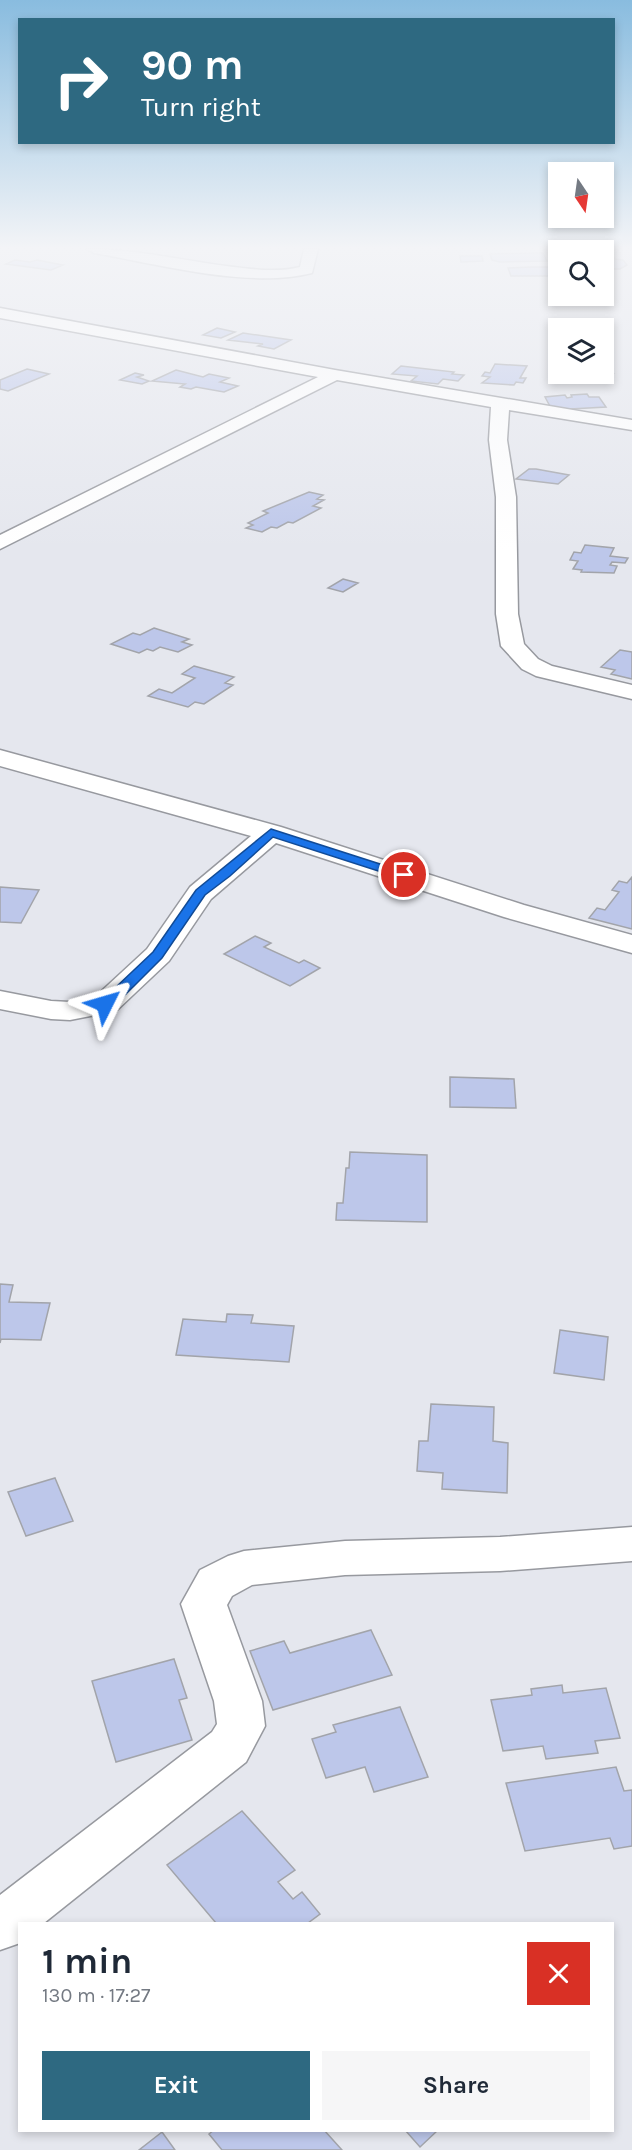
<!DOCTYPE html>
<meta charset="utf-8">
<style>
:root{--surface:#fff;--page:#f6f6f7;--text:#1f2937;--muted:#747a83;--accent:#2e6981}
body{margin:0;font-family:Karla,sans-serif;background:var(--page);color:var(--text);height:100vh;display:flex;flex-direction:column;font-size:22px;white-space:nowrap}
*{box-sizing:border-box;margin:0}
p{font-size:20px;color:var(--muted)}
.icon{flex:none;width:33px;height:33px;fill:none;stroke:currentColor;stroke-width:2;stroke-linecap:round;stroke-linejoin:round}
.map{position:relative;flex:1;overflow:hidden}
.sheet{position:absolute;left:18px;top:1922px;width:596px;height:210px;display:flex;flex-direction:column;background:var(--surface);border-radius:0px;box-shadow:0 3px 9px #0003}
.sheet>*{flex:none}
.guide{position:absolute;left:18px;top:18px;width:597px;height:126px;border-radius:0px;box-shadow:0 3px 9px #0003;background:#2e6981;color:#fff;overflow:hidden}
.needle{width:39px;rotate:167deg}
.buttons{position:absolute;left:548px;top:162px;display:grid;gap:12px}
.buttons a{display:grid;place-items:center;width:66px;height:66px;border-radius:0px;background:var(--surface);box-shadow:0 3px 9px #0003;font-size:30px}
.pin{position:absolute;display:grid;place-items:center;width:51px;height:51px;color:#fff;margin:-26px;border:3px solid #fff;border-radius:50%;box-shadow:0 2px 6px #0007}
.me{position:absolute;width:66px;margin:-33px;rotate:50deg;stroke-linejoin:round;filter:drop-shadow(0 0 4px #0008)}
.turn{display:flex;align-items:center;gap:21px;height:126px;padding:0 24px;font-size:27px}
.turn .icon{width:78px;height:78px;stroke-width:2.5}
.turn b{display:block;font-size:42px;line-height:51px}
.round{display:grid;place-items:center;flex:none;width:63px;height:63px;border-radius:0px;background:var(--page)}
.overview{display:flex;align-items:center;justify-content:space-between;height:102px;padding:0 24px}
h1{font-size:36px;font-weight:700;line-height:45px}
.primary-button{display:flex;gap:12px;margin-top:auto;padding:12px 24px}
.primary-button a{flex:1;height:69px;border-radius:0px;background:var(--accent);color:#fff;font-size:24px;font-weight:700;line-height:69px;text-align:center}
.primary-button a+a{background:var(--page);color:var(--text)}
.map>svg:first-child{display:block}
.building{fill:#bdc7ea;stroke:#a2a4aa;stroke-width:1.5}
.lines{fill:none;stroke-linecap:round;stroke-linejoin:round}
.minor-casing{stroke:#97999f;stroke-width:3}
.minor{fill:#fff;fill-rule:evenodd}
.route{fill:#1a73e8;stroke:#114b97;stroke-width:1.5}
</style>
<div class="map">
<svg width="632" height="2150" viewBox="0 0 632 2150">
<rect width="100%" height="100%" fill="#e5e7ee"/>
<path class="building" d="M534,253H543L547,261L500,262L492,260L490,254Z
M603,255H612L615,259L623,260L627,265L620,269H603Z
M460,256H482L483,261L461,262Z
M15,260L30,262L37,260L63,265L51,270L6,264Z
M531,267H558V276H511L508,268Z
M217,328L235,332L221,338L203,335Z
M243,333L291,340L274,349L258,346L263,344L228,340Z
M495,364L527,366L520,378H526L523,383L516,382L514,385L482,383L490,377L482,376L485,372L490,373Z
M603,365L613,373L576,378L563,377L559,374H603Z
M401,366L454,372L452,374L464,375L458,381L443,379L438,384L411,381L417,376L392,374Z
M27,369L49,374L8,391L0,389V380Z
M176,370L203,377L209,374L229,378L220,382L238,386L224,392L196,387L191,389L180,387L185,384L152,381Z
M135,373L144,375L137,377L149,381L142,384L120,380Z
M587,394L589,397H599L606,407L552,410L545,397L565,395L567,398L572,397L571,395Z
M529,469H536L569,475L558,484L516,479Z
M309,492L323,495L317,499L324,500L313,506L321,508L293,523L288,522L277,528L271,527L262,532L246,528L253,525L248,523L268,513L263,511Z
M585,545L614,548L610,556L628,558L625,563L612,562L610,565L617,566L614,573L581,572L582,570L573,569L578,561L570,560L574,552L581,553Z
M343,579L358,583L343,592L328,588Z
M154,628L189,639L182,642L192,645L178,652L160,647L153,651L147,649L139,653L111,644L133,633L140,635Z
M620,650L632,652V679L611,674L615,670L601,667Z
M194,666L234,677L225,683L233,685L204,704L195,702L188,707L148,696L159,689L172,693L195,678L182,674Z
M632,877V929L589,918L597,908L605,910L619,892L612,890L619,881L627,883Z
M0,887L39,890L21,923L0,922Z
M255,936L271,943L264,947L299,963L304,960L320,968L290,986L224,954Z
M450,1077L514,1079L516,1108L450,1107Z
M350,1152L427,1155V1222L336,1220L337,1203H343L346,1168H349Z
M0,1284L13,1285L9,1302L50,1303L41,1340L1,1339L0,1343Z
M227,1314L253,1315L251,1323L294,1326L289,1362L176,1355L183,1319L226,1322Z
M560,1330L608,1337L604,1380L554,1373Z
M431,1404L494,1407L493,1441L508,1443L507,1493L442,1489L443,1473L417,1471L419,1441H428Z
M55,1478L73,1521L26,1536L8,1492Z
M371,1630L392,1675L273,1710L250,1651L284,1641L290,1653Z
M174,1659L187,1698L179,1700L192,1740L116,1762L92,1681Z
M562,1685L563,1693L606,1688L620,1738L595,1741L598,1753L546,1759L543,1746L503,1751L491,1700L532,1695L531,1689Z
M400,1707L428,1777L374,1792L365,1767L326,1778L312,1739L336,1732L333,1725Z
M616,1767L624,1791L632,1790V1846L614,1849L610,1838L525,1851L506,1783Z
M242,1811L295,1870L278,1882L293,1899L302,1892L320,1914L308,1923H216L167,1865Z
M214,2130H324L342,2150H222L209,2134Z
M405,2130H438L420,2147Z
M162,2132L175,2150H139Z"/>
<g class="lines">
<g class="minor-casing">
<path id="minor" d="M87,249C134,249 180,260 226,266C250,269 277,273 300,267L304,249H318L312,273C249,289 158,264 94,253Z
M0,308L335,370L632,420V430L509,410L507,440L516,497L518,614L524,644L538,659L552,666L632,685V699L536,676L522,669L501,646L496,614V497L489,440L491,407L337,380L0,549V535L318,377L0,318Z
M0,750L281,827L524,905L632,935V953L504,917L276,843L211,899L169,961L116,1011L70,1020L51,1019L0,1009V991L51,1001L70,1002L95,997L147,949L190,887L251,836L0,766Z
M632,1527V1561L500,1571L345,1575L252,1585L232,1596L227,1605L262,1701L265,1726L246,1762L44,1923H20V1943L0,1950V1895L212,1732L217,1724L214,1701L181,1604L200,1570L228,1556L244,1551L345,1541L500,1537Z"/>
</g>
<use href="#minor" class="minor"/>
</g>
<linearGradient id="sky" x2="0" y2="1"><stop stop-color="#89bcdf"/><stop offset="0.45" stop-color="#f3f4f7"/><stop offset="1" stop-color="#f3f4f7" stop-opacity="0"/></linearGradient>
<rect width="632" height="550" fill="url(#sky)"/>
<path class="route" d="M271,829L408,873L410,875L408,878H400L273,837L230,876L205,895L162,958L122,998L109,1007H100L98,1004L153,952L196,890Z"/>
</svg>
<div class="buttons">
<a><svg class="needle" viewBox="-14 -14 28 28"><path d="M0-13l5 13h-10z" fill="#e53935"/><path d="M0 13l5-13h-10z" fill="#747a83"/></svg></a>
<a><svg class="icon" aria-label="search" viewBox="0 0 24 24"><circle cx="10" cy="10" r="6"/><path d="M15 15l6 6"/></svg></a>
<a><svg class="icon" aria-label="layers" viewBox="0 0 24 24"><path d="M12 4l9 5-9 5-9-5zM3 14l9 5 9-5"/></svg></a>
</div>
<div class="pin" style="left:404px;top:875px;background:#d93025"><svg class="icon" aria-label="arrive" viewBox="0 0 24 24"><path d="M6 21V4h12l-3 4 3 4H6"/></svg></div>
<svg class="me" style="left:105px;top:1004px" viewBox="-20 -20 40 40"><path d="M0-17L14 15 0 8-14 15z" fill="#1a73e8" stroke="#fff" stroke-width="4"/></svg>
<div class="guide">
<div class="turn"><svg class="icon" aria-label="right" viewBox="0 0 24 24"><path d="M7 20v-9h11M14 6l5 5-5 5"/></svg><div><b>90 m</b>Turn right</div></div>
</div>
<section class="sheet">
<div class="overview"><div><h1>1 min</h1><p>130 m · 17:27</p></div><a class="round" style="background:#d93025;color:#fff"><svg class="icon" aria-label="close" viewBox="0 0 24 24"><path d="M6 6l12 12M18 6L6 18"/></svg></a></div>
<div class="primary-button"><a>Exit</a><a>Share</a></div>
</section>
</div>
